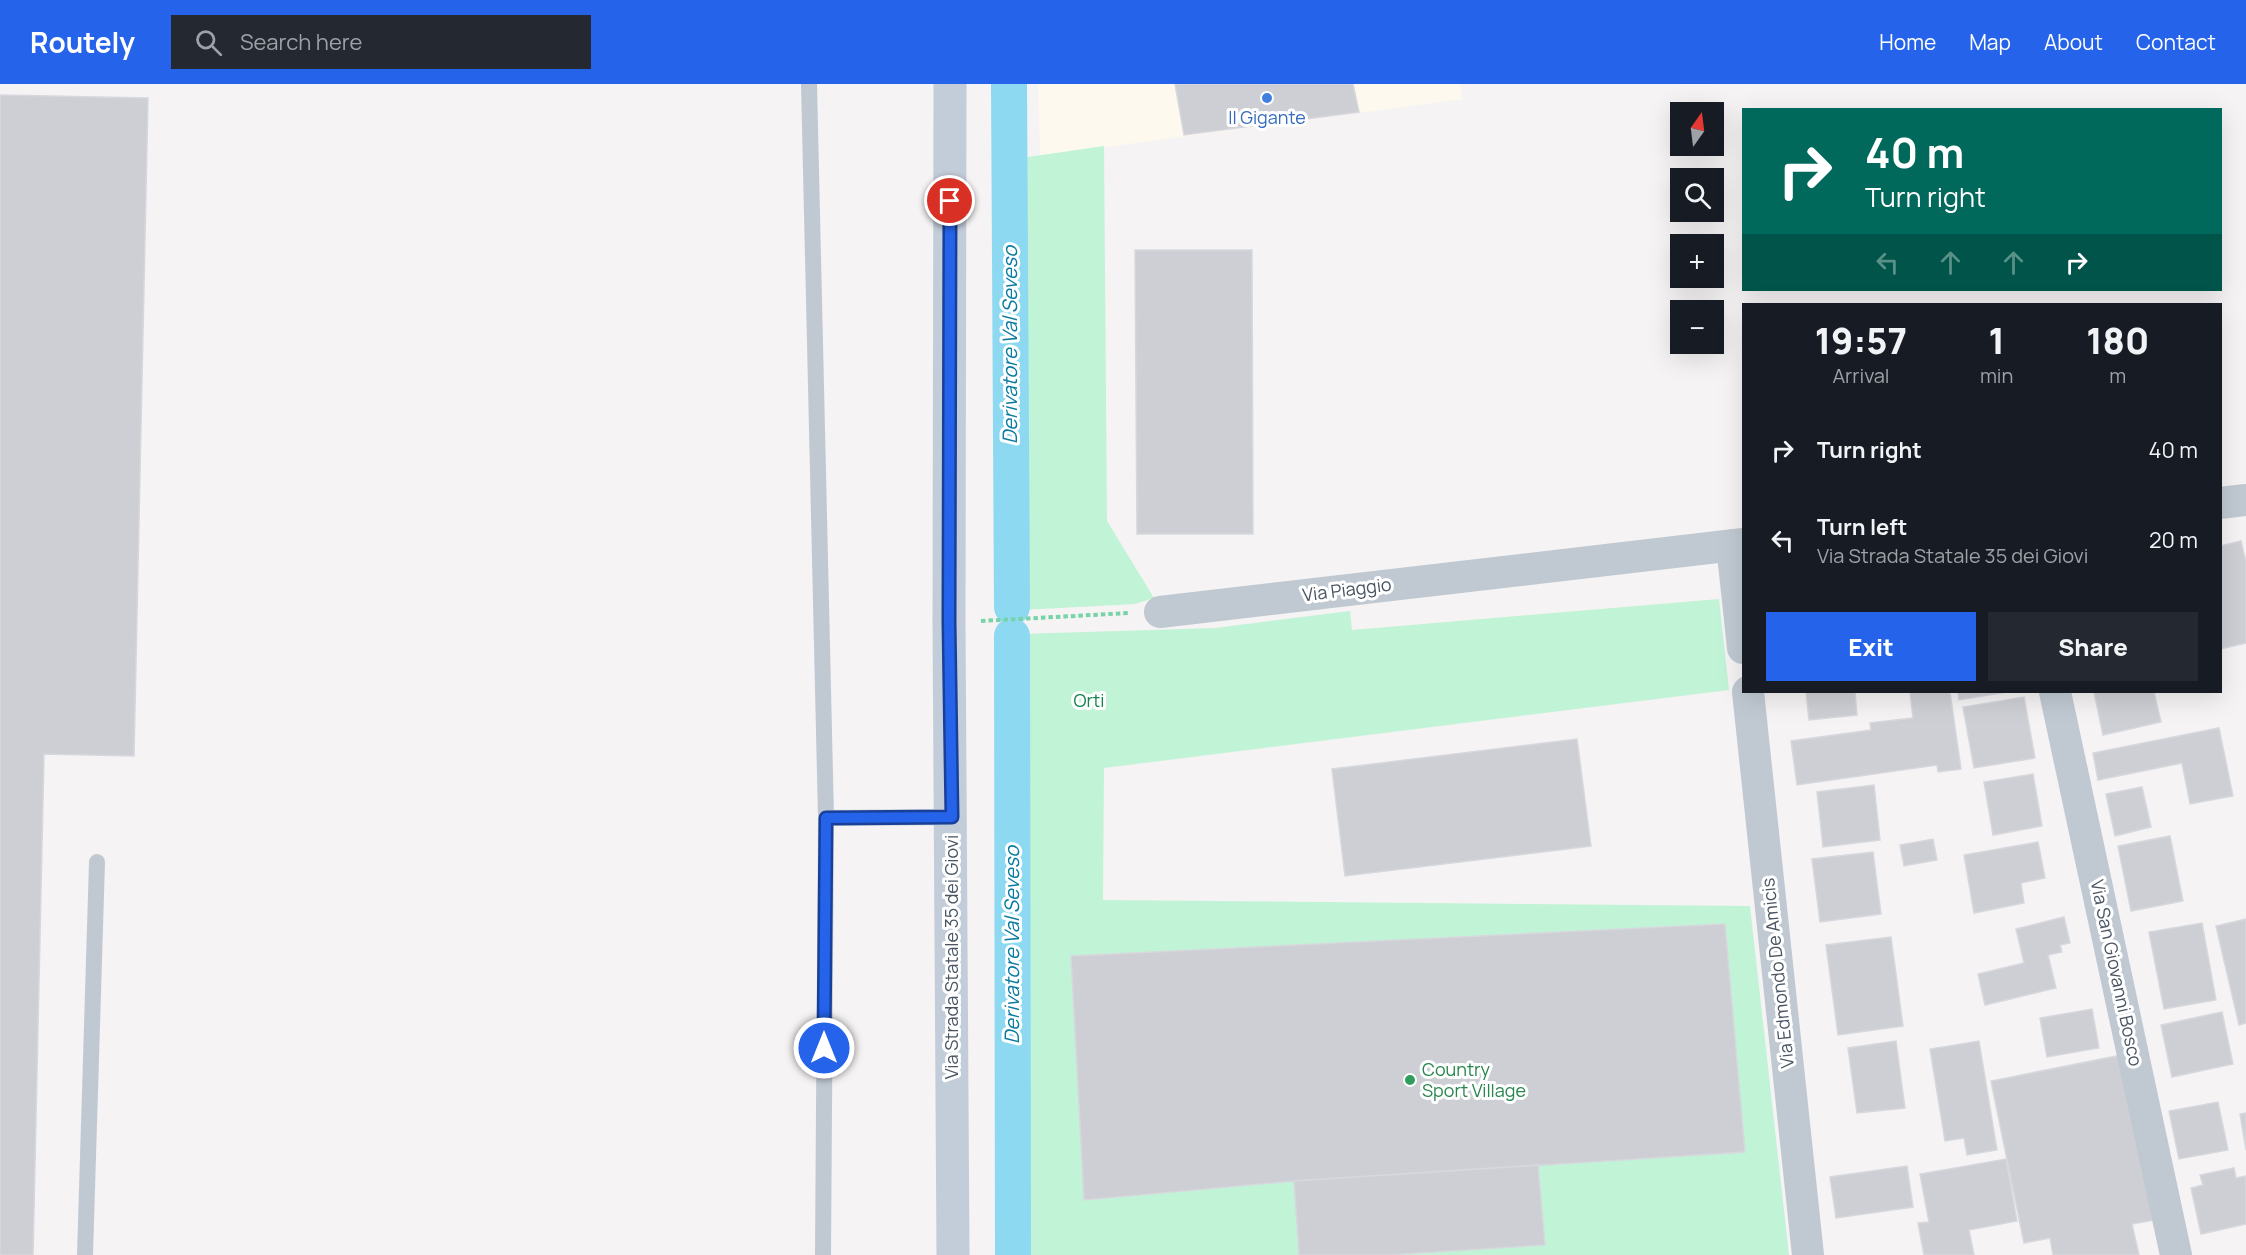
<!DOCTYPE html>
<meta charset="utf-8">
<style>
:root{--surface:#171b24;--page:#242831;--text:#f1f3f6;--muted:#9ea1a6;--accent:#2563eb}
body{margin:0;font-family:Manrope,sans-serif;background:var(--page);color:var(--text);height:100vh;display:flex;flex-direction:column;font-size:22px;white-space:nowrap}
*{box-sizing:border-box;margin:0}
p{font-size:20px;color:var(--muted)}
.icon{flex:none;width:33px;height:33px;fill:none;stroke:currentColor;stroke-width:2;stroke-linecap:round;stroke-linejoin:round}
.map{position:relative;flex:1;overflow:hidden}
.drawer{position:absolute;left:1742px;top:219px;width:480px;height:390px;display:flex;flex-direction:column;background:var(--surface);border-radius:0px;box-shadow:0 6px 24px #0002}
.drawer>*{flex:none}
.banner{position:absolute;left:1742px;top:24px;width:480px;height:183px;border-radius:0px;box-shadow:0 6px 24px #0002;background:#00695c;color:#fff;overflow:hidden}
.needle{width:39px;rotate:14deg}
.tools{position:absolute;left:1670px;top:18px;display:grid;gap:12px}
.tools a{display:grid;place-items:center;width:54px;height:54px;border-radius:0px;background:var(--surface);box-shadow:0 6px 24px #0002;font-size:30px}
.pin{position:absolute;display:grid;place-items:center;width:51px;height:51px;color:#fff;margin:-26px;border:3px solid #fff;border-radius:50%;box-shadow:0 2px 6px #0007}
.me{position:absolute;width:66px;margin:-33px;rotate:0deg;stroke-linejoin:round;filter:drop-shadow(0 0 4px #0008)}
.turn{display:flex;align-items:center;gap:21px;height:126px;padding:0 24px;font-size:27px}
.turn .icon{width:78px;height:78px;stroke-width:2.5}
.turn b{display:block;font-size:42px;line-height:51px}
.lanes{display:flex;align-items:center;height:57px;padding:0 24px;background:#0003;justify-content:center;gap:30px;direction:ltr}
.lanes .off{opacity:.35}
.eta{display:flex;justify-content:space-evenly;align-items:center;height:102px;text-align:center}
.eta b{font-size:36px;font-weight:800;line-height:42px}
.action{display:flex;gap:12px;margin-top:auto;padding:12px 24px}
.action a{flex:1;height:69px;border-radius:0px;background:var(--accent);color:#fff;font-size:24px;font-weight:800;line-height:69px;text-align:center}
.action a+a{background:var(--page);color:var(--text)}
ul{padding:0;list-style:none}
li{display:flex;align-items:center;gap:18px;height:90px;padding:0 24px}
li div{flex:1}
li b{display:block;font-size:22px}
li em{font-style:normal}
header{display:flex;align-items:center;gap:36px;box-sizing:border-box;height:84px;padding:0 30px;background:var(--accent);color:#fff}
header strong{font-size:28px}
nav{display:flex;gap:33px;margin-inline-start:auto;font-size:21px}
.search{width:420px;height:54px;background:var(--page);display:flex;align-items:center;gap:15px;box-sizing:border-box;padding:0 21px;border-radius:0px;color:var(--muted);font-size:22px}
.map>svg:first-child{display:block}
.commercial{fill:#fdf9ee}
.green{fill:#c1f3d6}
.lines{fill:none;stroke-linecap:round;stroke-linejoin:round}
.canal{stroke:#8cd9f1;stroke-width:36}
.building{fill:#cdcfd5;stroke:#d7d8de;stroke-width:1.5}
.path{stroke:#77d3a8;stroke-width:4;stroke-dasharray:4.5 3;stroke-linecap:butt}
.lane{stroke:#c0c9d2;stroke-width:16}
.street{stroke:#c0c9d2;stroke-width:32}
.secondary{stroke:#c3cdda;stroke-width:33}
.route-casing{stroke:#184099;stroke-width:15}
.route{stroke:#2563eb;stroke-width:10}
.shop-dot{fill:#3f7fe0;stroke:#fff;stroke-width:2}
.leisure-dot{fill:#2e9e5b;stroke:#fff;stroke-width:2}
.labels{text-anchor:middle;stroke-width:6;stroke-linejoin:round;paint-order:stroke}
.shop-label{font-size:18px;fill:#366cbe;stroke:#fff}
.street-label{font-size:18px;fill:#495562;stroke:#fff}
.park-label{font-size:18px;fill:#13844f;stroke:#fff}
.leisure-label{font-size:18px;fill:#27864d;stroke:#fff;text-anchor:start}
.water-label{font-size:20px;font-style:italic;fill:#077ba0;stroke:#fff}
</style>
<header>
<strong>Routely</strong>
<div class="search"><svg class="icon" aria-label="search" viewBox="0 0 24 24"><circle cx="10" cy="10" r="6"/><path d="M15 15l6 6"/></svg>Search here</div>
<nav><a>Home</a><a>Map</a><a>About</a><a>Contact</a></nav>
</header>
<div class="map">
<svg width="2246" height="1171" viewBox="0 0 2246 1171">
<rect width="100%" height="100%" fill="#f5f3f3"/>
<path class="commercial" d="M1038,0H1460L1463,15L1040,72Z"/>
<path class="green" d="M1104,62L1107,437L1154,514L1135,520L1022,526L1021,74Z
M1719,515L1729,606L1104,684L1103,816L1750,822L1789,1171H1020L1021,550L1215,544L1350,527L1352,546Z"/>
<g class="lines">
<path class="canal" d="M1009,0L1012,523
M1012,552L1013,1171"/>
</g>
<path class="building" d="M1175,0H1353L1359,28L1184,51Z
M0,11L148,14L134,672L44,670L33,1171H0Z
M1135,166H1252L1253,450H1137Z
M2241,457L2246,478V559L2220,565V462Z
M1806,608H1855L1857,631L1809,636Z
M1910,608H1950L1961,685L1938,688L1937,681L1797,701L1791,657L1871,646L1870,639L1913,634Z
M1958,608H2007L1959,616Z
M2094,608H2154L2161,638L2103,651Z
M2024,613L2035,674L1974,684L1963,623Z
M2219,644L2233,712L2190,720L2182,679L2098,696L2093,669Z
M1577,655L1591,762L1345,792L1332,685Z
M2033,690L2042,742L1993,751L1984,698Z
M1874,701L1880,756L1823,763L1817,708Z
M2142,703L2151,743L2115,752L2106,710Z
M2170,752L2183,817L2131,827L2118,762Z
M1933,755L1937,776L1904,782L1900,761Z
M2038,758L2045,794L2021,799L2024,819L1974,829L1964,771Z
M1873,768L1881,830L1820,838L1812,775Z
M2064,833L2070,859L2060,861L2062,868L2048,871L2056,904L1985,921L1978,890L2024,879L2016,845Z
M2246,835V939L2239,941L2216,842Z
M2202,839L2216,916L2164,925L2149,848Z
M1725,840L1745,1068L1294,1097L1084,1116L1071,872Z
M1891,853L1903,942L1838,951L1826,861Z
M2092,925L2099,964L2047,973L2040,934Z
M2222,928L2233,980L2172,993L2161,941Z
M1896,957L1905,1024L1857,1029L1848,964Z
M1979,957L1997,1066L1967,1071L1964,1054L1945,1057L1930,965Z
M2122,971L2155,1136L2132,1140L2139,1171H2053L2050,1154L2024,1159L1991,997Z
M2218,1018L2228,1066L2179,1075L2169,1027Z
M2246,1029V1066L2240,1030Z
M2006,1075L2017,1137L1969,1146L1974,1171H1924L1918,1139L1929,1138L1920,1090Z
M1538,1081L1545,1161L1388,1171H1299L1294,1097Z
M1907,1082L1913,1123L1836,1134L1830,1093Z
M2234,1084L2236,1094L2246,1092V1140L2201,1150L2191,1104L2203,1101L2200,1091Z"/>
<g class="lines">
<path class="path" d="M981,537L1129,529"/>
<path class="lane" d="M809,0L826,734L823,1171
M826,734L952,733
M85,1171L97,778"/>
<path class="street" d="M2220,419L2246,416
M1732,461L1743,564
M1160,528L1743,460
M1748,608L1808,1171
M2055,608L2176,1171"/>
<path class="secondary" d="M950,0L949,538L953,1171"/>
</g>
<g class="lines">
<g class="route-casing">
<path id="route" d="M824,964L826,734L952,733L949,538L950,117"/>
</g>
<use href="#route" class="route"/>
</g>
<circle class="shop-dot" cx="1267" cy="14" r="6"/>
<circle class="leisure-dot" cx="1410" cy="996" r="6"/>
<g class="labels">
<g class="shop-label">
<text x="1267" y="40">Il Gigante</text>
</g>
<g class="street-label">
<text transform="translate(1347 506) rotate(-7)" y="6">Via Piaggio</text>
<text transform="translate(952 873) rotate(-90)" y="6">Via Strada Statale 35 dei Giovi</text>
<text transform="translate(1778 889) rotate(-96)" y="6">Via Edmondo De Amicis</text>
<text transform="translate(2116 889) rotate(78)" y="6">Via San Giovanni Bosco</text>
</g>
<g class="park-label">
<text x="1089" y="623">Orti</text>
</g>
<g class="leisure-label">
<text x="1422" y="992">Country<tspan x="1422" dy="21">Sport Village</tspan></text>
</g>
<g class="water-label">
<text transform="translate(1010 261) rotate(-90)" y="7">Derivatore Val Seveso</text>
<text transform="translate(1012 861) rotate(-90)" y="7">Derivatore Val Seveso</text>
</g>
</g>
</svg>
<div class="tools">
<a><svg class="needle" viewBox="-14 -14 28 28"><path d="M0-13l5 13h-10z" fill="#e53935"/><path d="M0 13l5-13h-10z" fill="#9ea1a6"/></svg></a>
<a><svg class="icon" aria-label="search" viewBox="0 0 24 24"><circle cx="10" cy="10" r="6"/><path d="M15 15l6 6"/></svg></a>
<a>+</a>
<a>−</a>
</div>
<div class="pin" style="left:950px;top:117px;background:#d93025"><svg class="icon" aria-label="arrive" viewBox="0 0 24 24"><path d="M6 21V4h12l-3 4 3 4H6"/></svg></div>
<svg class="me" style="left:824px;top:964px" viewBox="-20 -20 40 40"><circle r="17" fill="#2563eb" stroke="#fff" stroke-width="3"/><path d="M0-11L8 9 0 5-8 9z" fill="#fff"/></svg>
<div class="banner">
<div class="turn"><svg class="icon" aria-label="right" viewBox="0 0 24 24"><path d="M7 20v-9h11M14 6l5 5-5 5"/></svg><div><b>40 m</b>Turn right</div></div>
<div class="lanes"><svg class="icon off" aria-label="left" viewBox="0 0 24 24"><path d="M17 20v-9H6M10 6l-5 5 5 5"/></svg><svg class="icon off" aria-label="ahead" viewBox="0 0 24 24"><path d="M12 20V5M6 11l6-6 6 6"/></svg><svg class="icon off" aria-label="ahead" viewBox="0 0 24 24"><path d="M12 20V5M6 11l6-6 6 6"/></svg><svg class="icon" aria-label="right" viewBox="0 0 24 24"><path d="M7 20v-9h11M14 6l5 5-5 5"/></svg></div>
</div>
<section class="drawer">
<div class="eta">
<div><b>19:57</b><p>Arrival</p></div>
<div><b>1</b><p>min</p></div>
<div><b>180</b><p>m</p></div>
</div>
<ul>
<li><svg class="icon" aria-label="right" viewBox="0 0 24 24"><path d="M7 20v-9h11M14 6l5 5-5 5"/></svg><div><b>Turn right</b></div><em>40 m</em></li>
<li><svg class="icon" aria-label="left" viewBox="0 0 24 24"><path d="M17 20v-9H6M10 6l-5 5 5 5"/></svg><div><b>Turn left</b><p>Via Strada Statale 35 dei Giovi</p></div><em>20 m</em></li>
</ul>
<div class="action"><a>Exit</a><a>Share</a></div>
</section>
</div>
